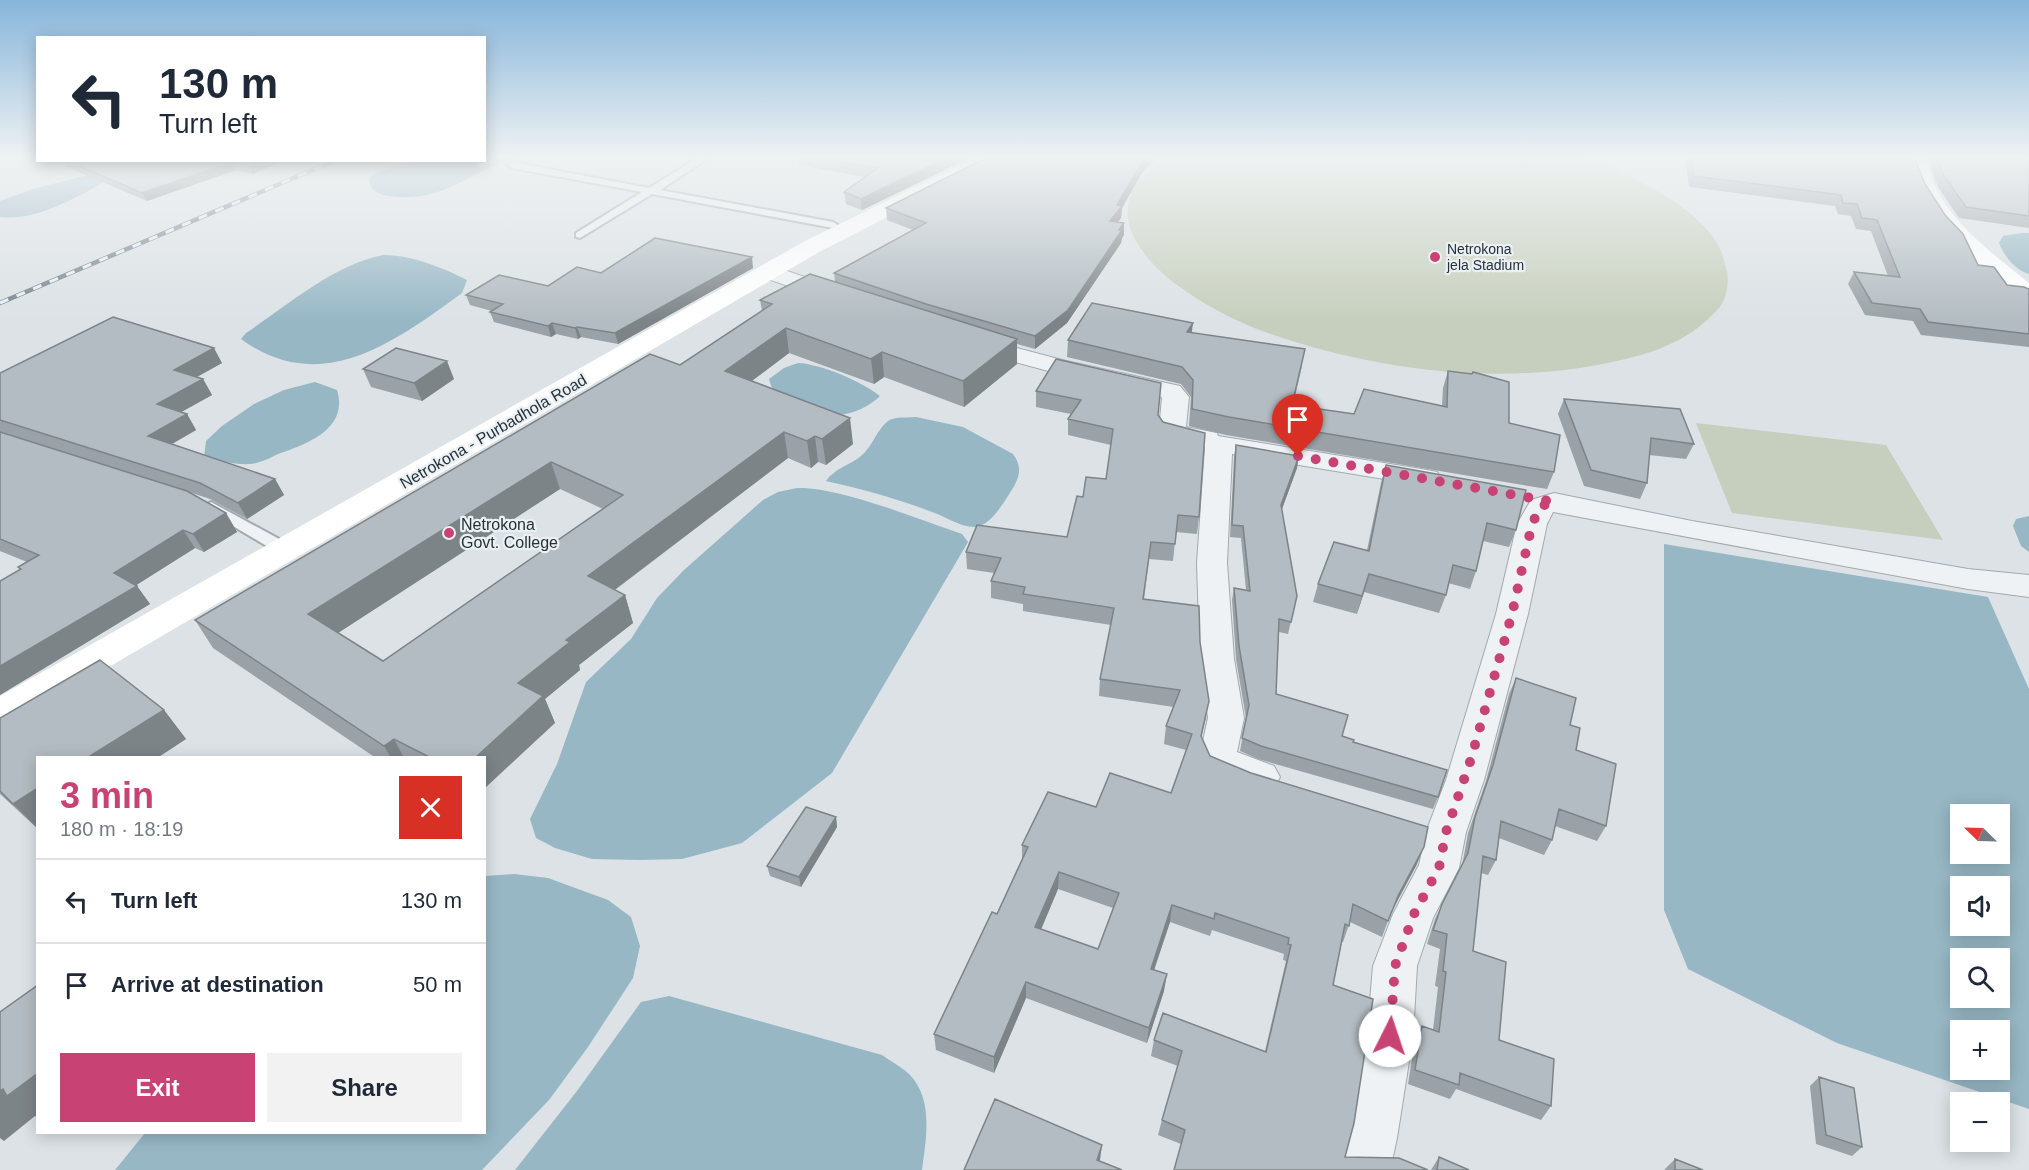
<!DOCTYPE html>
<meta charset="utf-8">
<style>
:root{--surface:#fff;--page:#f2f2f3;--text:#1f2937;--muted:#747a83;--line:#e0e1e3;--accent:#c84374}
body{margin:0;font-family:Arial,sans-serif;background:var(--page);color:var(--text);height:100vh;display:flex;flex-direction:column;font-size:22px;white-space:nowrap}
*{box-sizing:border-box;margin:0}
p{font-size:20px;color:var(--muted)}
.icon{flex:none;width:33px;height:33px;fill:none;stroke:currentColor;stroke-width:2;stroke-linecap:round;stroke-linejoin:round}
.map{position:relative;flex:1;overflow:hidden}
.panel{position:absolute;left:36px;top:756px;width:450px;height:378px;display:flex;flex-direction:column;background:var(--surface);border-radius:0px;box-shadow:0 3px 15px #0003}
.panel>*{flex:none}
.hud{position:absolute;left:36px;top:36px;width:450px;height:126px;border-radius:0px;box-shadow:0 3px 15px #0003;background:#fff;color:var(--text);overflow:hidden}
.needle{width:39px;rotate:293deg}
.controls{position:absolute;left:1950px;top:804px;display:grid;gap:12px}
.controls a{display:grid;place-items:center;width:60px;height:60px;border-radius:0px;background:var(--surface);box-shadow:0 3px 15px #0003;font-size:30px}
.pin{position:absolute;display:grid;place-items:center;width:51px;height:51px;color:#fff;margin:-62px -26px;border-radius:50% 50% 50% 0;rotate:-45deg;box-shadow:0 0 6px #0007}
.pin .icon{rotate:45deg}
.me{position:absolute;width:66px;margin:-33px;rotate:4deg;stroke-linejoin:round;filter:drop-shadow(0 0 4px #0008)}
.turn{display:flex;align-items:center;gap:21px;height:126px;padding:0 24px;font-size:27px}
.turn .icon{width:78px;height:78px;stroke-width:2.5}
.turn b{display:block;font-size:42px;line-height:51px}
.round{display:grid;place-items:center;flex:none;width:63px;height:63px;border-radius:0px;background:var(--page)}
.headline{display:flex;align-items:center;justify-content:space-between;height:102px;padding:0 24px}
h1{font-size:36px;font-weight:600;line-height:45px;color:var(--accent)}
.cta{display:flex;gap:12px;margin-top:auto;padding:12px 24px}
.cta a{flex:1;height:69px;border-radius:0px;background:var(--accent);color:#fff;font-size:24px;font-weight:600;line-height:69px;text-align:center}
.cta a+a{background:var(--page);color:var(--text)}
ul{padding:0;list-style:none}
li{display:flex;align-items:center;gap:18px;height:84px;padding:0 24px;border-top:2px solid var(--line)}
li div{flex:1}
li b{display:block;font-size:22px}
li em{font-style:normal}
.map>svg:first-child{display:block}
.green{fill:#c6cfbd}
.water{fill:#97b7c5;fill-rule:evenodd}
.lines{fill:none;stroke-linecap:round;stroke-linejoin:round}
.lane-casing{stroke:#a2aaaf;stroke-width:4}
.street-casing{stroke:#a2aaaf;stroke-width:2}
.lane{fill:#eef2f4;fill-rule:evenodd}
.street{fill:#eef2f4;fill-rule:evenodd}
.secondary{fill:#fff;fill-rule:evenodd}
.rail-casing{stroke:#76858e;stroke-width:4.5}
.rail{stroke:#ebf0f3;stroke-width:3;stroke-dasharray:9;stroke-linecap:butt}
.wall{fill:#9aa2a7;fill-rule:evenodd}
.shaded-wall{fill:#7d8488}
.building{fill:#b3bcc2;stroke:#7d8488;stroke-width:1.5;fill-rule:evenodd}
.route{stroke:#c84374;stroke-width:10;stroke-dasharray:0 18}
.poi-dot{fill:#c84374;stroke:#ebf0f3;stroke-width:2}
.labels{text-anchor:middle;stroke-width:4.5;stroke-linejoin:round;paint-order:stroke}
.far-poi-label{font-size:14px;fill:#26323b;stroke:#ebf0f3;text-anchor:start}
.street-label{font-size:16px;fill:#26323b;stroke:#ebf0f3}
.poi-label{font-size:16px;fill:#26323b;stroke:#ebf0f3;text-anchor:start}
</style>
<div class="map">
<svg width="2029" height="1170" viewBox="0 0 2029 1170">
<rect width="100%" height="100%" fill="#dce2e5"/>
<path class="green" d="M1165,157H1582C1623,171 1697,205 1718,245C1722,252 1724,260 1726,268C1730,277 1727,297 1721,305C1718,310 1712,315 1708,319C1682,344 1646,355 1612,362C1498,387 1371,370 1262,331C1230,319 1200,302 1173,282C1152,266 1123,234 1128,206C1131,184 1150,170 1165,157Z
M1696,423L1886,445L1943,540L1732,513Z"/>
<path class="water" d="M485,157H526C518,159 510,160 503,162C460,179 438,203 389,196C378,194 372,192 369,181L371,176C405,157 447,160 484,160Z
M100,172L114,176C84,194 36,222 0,217V201L33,189Z
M2022,233H2029V274C2015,270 2004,256 1999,243L2003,236Z
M383,255C412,255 441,267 467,280L462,293C396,341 321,398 241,339L246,333C288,305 333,265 383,255Z
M798,363C821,364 861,381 880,396C870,406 853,414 839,415C829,415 789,403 781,398C774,392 771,387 769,379L784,368Z
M315,382L337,390C349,429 307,444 278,454C270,458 260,463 251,464C235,465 219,461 204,457L206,441L222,426L254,404L284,390Z
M916,417L963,427L1013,454C1022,466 1020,476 1013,488C1005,500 992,525 976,527C961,528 945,516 932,512C898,499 862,489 826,481C835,468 850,465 861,456C873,446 877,429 888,421C895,416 908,418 916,417Z
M797,488C841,487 917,519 962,534L968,542L832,773L742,843L682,859L640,860L592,859L555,848L536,838L530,819L557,764L586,682L631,639L657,598L684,570L763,500L778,492Z
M2029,516V552L2021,546L2013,526L2016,519Z
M1664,544L1988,597L2029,689V1109L1837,1043L1688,969L1664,910ZM1960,814H2000V854H1960ZM1960,886H2000V926H1960ZM1960,958H2000V998H1960ZM1960,1030H2000V1070H1960Z
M514,874L548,878L608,900L631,917L640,946L633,978L588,1047L549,1100L482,1170H115L145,1133L484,1132L485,876Z
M669,996L882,1055C890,1061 902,1067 909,1074C934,1099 926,1139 922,1170H515L577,1091L641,1002Z"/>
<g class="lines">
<g class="lane-casing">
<path id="lane" d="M699,157H710L660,190L833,222L838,225L833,228L652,194L580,238L576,237V233L642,192L512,168L507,165L512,162L649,188Z
M211,502L292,546L294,550L292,554H280L206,510L203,507Z"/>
</g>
<g class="street-casing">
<path id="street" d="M770,265L845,291L848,296L845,301L837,303L762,277L759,272L762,267Z
M975,337L1066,361L1180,386L1189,397L1186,427L1217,433L1218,436L1427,470L1437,472L1441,478L1437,484L1427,486L1232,454L1227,563L1234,659L1244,718L1237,752L1274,766L1280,777L1274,788L1261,792L1209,772L1200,754L1208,718L1200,659L1197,563L1205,447L1163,437L1159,431L1162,397L1063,375L967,349L963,344L967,339Z
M1554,493L1692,521L1968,569L2029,575V597L1968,589L1553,512L1547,524L1528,614L1484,780L1466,832L1459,868L1433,918L1417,966L1413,1036L1397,1138L1390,1170H1340L1349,1138L1367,1036L1373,966L1393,914L1419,865L1426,832L1446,780L1496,614L1517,524L1531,500Z"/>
</g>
<use href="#lane" class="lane"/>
<use href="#street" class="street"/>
<path class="secondary" d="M976,157H1000L997,161L821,251L13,723L0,727V696L805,241Z
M1907,157H1925C1929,167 1931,178 1936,188C1955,227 1996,256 2029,283V302C2016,299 2006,287 1995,279C1952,242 1921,212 1907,157Z"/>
<g class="rail-casing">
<path id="rail" d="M0,303L336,160"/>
</g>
<use href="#rail" class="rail"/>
</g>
<path class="wall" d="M798,157H971L862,210L846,204L844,192L865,177L799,165Z
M1685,157H1914L1925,184L1978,265L2007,285L2029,289V347L1921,335L1913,321L1865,315L1848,284L1854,272L1888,276L1871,231L1856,229L1851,216L1838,214L1835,206L1689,187Z
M1927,157H2029V228L1959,218L1938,187Z
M63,160H284L253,174L236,170L147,201L67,167Z
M1142,173L1122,208L1121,218L1118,222L1124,223V235L1122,238L1121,243L1067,323L1035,349L1017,344V364L964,407L884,377L874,384L789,353L752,381L853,444L826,465L818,462L811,468L788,458L615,590L625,595L633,623L579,665L580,670L545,699L555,723L484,758H376L213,648L195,620L680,365L762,311L760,300L835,282L834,273L913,230L887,220L886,208ZM560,489L603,509L383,661L338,633Z
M753,268L618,344L581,337L578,339L556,334L551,337L494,322L490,312L492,311L470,305L466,295L548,286L601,273Z
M1192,333L1302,366L1293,405L1354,414L1442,406L1443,388L1448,371L1509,423L1554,472L1547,489L1226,435L1189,426L1191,397L1181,384L1067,357L1068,340Z
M222,363L197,377L203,379L212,395L181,412L187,414L196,430L172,444L275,479L284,495L247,519L210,499L189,492L226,513L237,532L204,552L195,548L136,585L150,604L0,695V581L20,570L18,567L27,562L0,551V373Z
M363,369L454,379L422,401L371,387Z
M1036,391L1158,415L1199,517L1197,534L1176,532L1173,561L1149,559L1144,599L1200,642L1206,718L1201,738L1210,756L1417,864L1392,910L1382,937L1350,922L1343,942H1342L1333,985L1345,1157L1428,1170L1181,1144L1158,1135L1162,1120L1178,1066L1151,1056L1154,1040L1265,1051L1286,961L1283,960L1284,954L1212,930L1210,936L1170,922L1154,970L1164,991L1147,1043L1026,998L994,1073L936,1050L934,1034L997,914L1022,859V845L1096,807L1171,793L1186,750L1164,744L1166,726L1174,707L1099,696L1100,679L1111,625L1023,611V604L991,598V581L994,573L967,569L966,552L1067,537L1083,497L1106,479L1111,445L1068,435V419L1071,414L1036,407ZM1058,889L1113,908L1098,949L1041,929Z
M1564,399L1694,444L1686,459L1649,455L1647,483L1640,499L1584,486L1558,414Z
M1236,445L1299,456L1297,468L1282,509L1297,596L1288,634L1279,632L1276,694L1342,736L1353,742L1438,797L1433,809L1258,759L1240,751L1246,718L1236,659L1232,600L1234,588L1246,590L1241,538L1230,537L1234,457Z
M1386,465L1516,530L1509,547L1483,541L1476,571L1470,589L1448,583L1446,595L1439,613L1364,592L1357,614L1313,602L1318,584L1367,550L1381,483Z
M1516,678L1570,725L1576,750L1606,826L1597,841L1555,826L1552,840L1544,855L1499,838L1496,860L1488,875L1481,873L1473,951L1499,1040L1551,1106L1541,1120L1456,1089L1450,1099L1408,1084L1415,1040L1422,1026L1433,1030L1438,987L1435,986L1440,949L1427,944L1435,919L1462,866L1468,833L1486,781L1509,694Z
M164,710L186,739L157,758H38V829L0,794V718Z
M836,817L837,827L801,887L770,876L767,866Z
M1819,1077L1862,1147L1852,1156L1816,1144L1810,1086Z
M1439,1157L1469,1170H1431Z
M1675,1159L1703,1170H1664Z"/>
<path class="shaded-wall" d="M948,157H971L862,210L861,199Z
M1147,157H1157L1142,173L1122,208L1121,218L1109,233L1110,221L1117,205L1142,162Z
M263,160H284L253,174L249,166Z
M232,162L236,170L147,201L142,193Z
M1124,223V235L1122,238L1121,243L1067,323L1035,349V336Z
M752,257L753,268L618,344L615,333Z
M552,323L556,334L551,337L548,326Z
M1193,323L1191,339L1187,332Z
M577,327L581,337L578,339L575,328Z
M786,328L789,353L730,397L725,371Z
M1017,339V364L964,407L963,381Z
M214,348L222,363L182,385L174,370Z
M882,352L884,377L874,384L871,359Z
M447,361L454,379L422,401L414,383Z
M203,379L212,395L167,420L157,404Z
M187,414L196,430L158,452L148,436Z
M850,418L853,444L826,465L822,439Z
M784,432L788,458L597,603L588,576Z
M815,436L818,462L811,468L807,441Z
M1299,456L1297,468L1279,517L1281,505Z
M551,462L560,489L324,642L308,614Z
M275,479L284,495L247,519L238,503Z
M226,513L237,532L204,552L193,534Z
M183,530L195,548L127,591L114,573Z
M1369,574L1364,592L1357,614L1362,596Z
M137,586L150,604L0,695V666Z
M625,595L633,623L579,665L580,670L545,699L555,723L484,789V758H475L518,683L566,640Z
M164,710L186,739L157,758H87Z
M394,739L404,758H391L384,746Z
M38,788V829L13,804Z
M836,817L837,827L801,887L799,877Z
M1424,847L1417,864L1391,913L1398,896Z
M1059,872L1058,889L1035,944V927Z
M1172,905L1170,922L1149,985L1151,969Z
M1167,974L1164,991L1147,1043L1149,1028Z
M1026,982V998L994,1073V1057Z
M38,1073V1118L35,1116L4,1141L0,1138V1091Z
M1102,1145L1100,1160L1097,1170V1160Z"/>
<path class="building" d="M815,157H948L861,199L844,192L878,168Z
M988,157H1147L1142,162L1117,205L1122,206L1110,221L1124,223L1119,230H1122L1068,310L1035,336L926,304L834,273L926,223L886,208Z
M1691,157H1914L1925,184L1945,215L1963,234L1978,265L1994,267L2007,285L2024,287L2029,289V334L1928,322L1920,309L1872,303L1854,272L1900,277L1877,220L1862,218L1857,204L1843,203L1841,195L1694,176Z
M1937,157H2029V216L1966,207L1944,176Z
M65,160H263L249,166L232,162L142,193Z
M655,238L752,257L615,333L577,327L575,328L552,323L548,326L490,312L503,304L466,295L499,275L548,286L577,267L601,273Z
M810,274L1017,339L963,381L882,352L871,359L786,328L725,371L850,418L822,439L815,436L807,441L784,432L588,576L625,595L566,640L570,642L518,683L543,696L475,758H431L394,739L384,746L195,620L650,354L680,365L772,304L760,300ZM551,462L623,495L383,661L308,614Z
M1092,303L1193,323L1187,332L1305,349L1292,405L1354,414L1364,389L1447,407L1448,371L1472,374L1473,372L1509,382V423L1560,435L1554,472L1229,417L1192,409L1193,380L1182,367L1068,340Z
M113,317L214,348L174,370L203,379L157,404L187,414L148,436L275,479L238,503L200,483L0,420V373Z
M396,348L447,361L414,383L363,369Z
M1056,359L1161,383L1158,415L1163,422L1205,433L1199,517L1178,515L1175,544L1151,542L1143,599L1199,606L1200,642L1209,701L1201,736L1210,756L1251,773L1428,827L1424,847L1398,896L1388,921L1353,904L1349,926L1345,924L1333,985L1373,999L1354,1123L1345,1157L1399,1158L1428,1170H1174L1185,1130L1162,1120L1182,1051L1154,1040L1163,1013L1266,1052L1291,945L1288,944L1289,938L1215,913L1214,919L1172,905L1151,969L1167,974L1149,1028L1026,982L994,1057L934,1034L992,912L997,914L1028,847L1022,845L1048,792L1096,807L1110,773L1171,793L1192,734L1166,726L1180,690L1100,679L1114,608L1023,594L1025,587L991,581L1001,558L966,552L977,525L1067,537L1077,496L1083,497L1086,477L1106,479L1113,429L1068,419L1081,400L1036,391ZM1059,872L1119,893L1098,949L1035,927Z
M1564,399L1680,409L1694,444L1651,438L1647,483L1591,470Z
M0,432L187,491L226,513L193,534L183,530L114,573L137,586L0,666V581L21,569L18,567L39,555L0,539Z
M1236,445L1299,456L1281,505L1297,596L1291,622L1279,619L1276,694L1348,715L1342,736L1354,740L1353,742L1447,770L1438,797L1261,746L1242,738L1249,705L1239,646L1234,588L1250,591L1243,526L1232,525Z
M1386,465L1526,490L1516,530L1487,523L1476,571L1453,565L1446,595L1369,574L1362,596L1318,584L1334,542L1369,551Z
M100,660L164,710L87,758H38V788L13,804L0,791V718Z
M1516,678L1576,698L1570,725L1580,728L1576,750L1616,764L1606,826L1559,809L1552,840L1501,821L1496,860L1483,856L1473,951L1506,962L1499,1040L1554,1059L1551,1106L1460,1073L1459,1085L1415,1070L1422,1026L1439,1032L1446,972L1443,971L1447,934L1433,930L1442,904L1468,853L1475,817L1493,765Z
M806,807L836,817L799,877L767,866Z
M38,985V1073L7,1096L3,1089L0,1091V1012Z
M1819,1077L1854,1088L1862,1147L1826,1135Z
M995,1099L1102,1145L1097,1160L1122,1170H964Z
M1439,1157L1469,1170H1437Z
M1675,1159L1703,1170H1675Z"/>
<linearGradient id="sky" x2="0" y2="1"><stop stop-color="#87b5da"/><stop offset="0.49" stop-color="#eff2f3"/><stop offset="1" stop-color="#eff2f3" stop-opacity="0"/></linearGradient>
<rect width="2029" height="321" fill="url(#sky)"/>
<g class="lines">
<path class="route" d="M1298,456L1554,502L1541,506L1532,524L1512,614L1471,759L1446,832L1439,868L1414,914L1395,966L1390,1036"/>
</g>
<g class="poi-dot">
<circle cx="1435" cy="257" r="6"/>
<circle cx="449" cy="533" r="6"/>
</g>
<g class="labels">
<g class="far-poi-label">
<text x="1447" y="254">Netrokona<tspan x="1447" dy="16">jela Stadium</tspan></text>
</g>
<g class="street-label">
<text transform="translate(493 431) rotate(-30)" y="6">Netrokona - Purbadhola Road</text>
</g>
<g class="poi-label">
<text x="461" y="530">Netrokona<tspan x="461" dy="18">Govt. College</tspan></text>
</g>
</g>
</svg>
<div class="controls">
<a><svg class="needle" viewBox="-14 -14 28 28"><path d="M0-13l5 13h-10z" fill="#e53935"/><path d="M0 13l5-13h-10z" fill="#747a83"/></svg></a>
<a><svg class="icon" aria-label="sound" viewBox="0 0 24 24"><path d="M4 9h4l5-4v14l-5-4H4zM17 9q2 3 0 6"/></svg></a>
<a><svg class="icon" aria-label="search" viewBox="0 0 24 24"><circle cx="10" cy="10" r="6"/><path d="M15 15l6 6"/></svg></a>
<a>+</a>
<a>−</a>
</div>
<div class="pin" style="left:1298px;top:456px;background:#d93025"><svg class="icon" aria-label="arrive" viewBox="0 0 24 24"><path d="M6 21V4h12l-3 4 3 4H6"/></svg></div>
<svg class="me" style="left:1390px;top:1036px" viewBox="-20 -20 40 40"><circle r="19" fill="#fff"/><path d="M0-13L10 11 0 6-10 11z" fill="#c84374"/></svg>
<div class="hud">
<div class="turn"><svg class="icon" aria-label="left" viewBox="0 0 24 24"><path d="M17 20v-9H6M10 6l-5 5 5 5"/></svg><div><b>130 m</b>Turn left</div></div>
</div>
<section class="panel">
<div class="headline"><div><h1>3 min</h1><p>180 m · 18:19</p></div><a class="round" style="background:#d93025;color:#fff"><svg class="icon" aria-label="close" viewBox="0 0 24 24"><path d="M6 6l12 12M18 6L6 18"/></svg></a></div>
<ul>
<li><svg class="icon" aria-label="left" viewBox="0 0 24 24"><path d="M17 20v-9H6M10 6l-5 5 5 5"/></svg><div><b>Turn left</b></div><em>130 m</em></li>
<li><svg class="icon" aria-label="arrive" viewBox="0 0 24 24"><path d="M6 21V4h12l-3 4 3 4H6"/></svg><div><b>Arrive at destination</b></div><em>50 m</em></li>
</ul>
<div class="cta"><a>Exit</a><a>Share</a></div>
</section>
</div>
